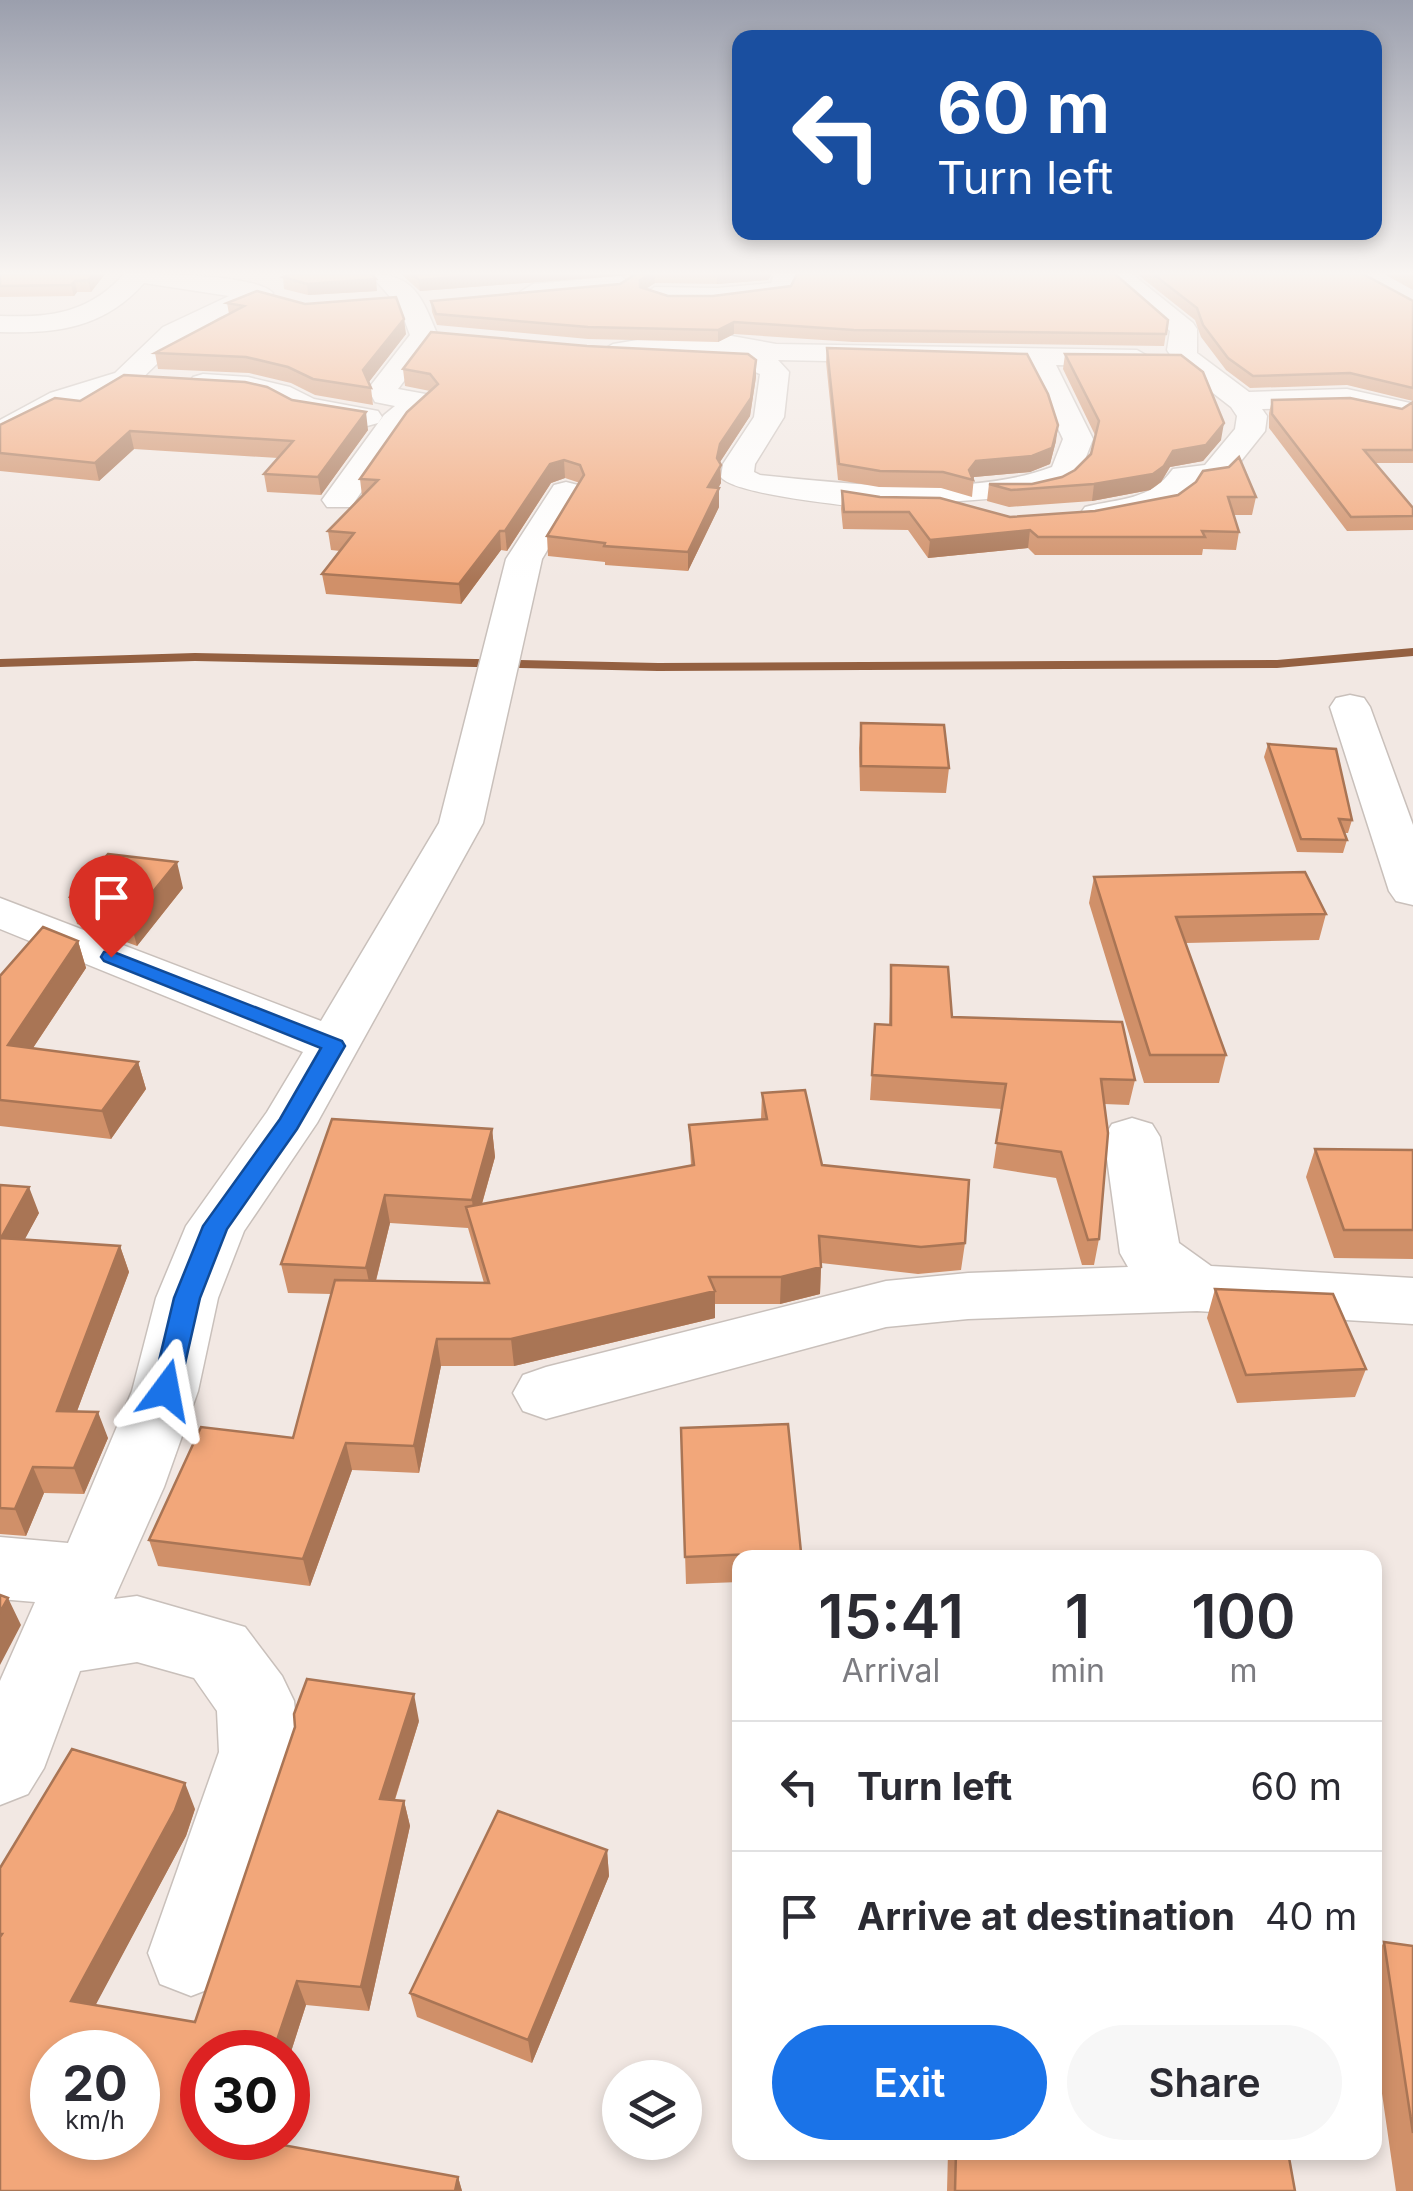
<!DOCTYPE html>
<style>
:root{--surface:#fff;--page:#f7f7f7;--text:#2b2b33;--muted:#7c7c81;--line:#e1e1e2;--accent:#1a73e8}
body{margin:0;font-family:Inter,sans-serif;background:var(--page);color:var(--text);height:100vh;display:flex;flex-direction:column;font-size:38px;white-space:nowrap}
*{box-sizing:border-box;margin:0}
p{font-size:32px;color:var(--muted)}
.icon{flex:none;width:55px;height:55px;fill:none;stroke:currentColor;stroke-width:2;stroke-linecap:round;stroke-linejoin:round}
.map{position:relative;flex:1;overflow:hidden}
.details{position:absolute;left:732px;top:1550px;width:650px;height:610px;display:flex;flex-direction:column;background:var(--surface);border-radius:20px;box-shadow:0 5px 15px #0003}
.details>*{flex:none}
.banner{position:absolute;left:732px;top:30px;width:650px;height:210px;border-radius:20px;box-shadow:0 5px 15px #0003;background:#1a4fa0;color:#fff;overflow:hidden}
.controls{position:absolute;left:602px;top:2060px;display:grid;gap:20px}
.controls a{display:grid;place-items:center;width:100px;height:100px;border-radius:50%;background:var(--surface);box-shadow:0 5px 15px #0003;font-size:50px}
.speed{position:absolute;left:30px;top:2030px;display:flex;gap:20px;font-size:50px;font-weight:700;text-align:center}
.speed>*{display:grid;place-content:center;width:130px;height:130px;border-radius:50%;background:var(--surface);box-shadow:0 5px 15px #0003;line-height:1}
.speed small{font-size:25px;font-weight:400}
.speed .limit{border:15px solid #d22;background:#fff;color:#111}
.pin{position:absolute;display:grid;place-items:center;width:85px;height:85px;color:#fff;margin:-102px -42px;border-radius:50% 50% 50% 0;rotate:-45deg;box-shadow:0 0 10px #0007}
.pin .icon{rotate:45deg}
.me{position:absolute;width:110px;margin:-55px;rotate:13deg;stroke-linejoin:round;filter:drop-shadow(0 0 8px #0008)}
.turn{display:flex;align-items:center;gap:35px;height:210px;padding:0 40px;font-size:45px}
.turn .icon{width:130px;height:130px;stroke-width:2.5}
.turn b{display:block;font-size:70px;line-height:85px}
.eta{display:flex;justify-content:space-evenly;align-items:center;height:170px;text-align:center}
.eta b{font-size:60px;font-weight:600;line-height:70px}
.cta{display:flex;gap:20px;margin-top:auto;padding:20px 40px}
.cta a{flex:1;height:115px;border-radius:60px;background:var(--accent);color:#fff;font-size:40px;font-weight:600;line-height:115px;text-align:center}
.cta a+a{background:var(--page);color:var(--text)}
ul{padding:0;list-style:none}
li{display:flex;align-items:center;gap:30px;height:130px;padding:0 40px;border-top:2px solid var(--line)}
li div{flex:1}
li b{display:block;font-size:38px}
li em{font-style:normal}
.map>svg:first-child{display:block}
.lines{fill:none;stroke-linecap:round;stroke-linejoin:round}
.stream{fill:#946041;fill-rule:evenodd}
.street-casing{stroke:#c9c0bb;stroke-width:3}
.street{fill:#fff;fill-rule:evenodd}
.wall{fill:#d09069;fill-rule:evenodd}
.shaded-wall{fill:#a97555}
.building{fill:#f2a77a;stroke:#a97555;stroke-width:2.5;fill-rule:evenodd}
.route{fill:#1a73e8;stroke:#114b97;stroke-width:2.5}
</style>
<div class="map">
<svg width="1413" height="2191" viewBox="0 0 1413 2191">
<rect width="100%" height="100%" fill="#f2e8e3"/>
<g class="lines">
<path class="stream" d="M1413,648V656L1277,668L658,671L195,661L0,667V659L195,653L658,663L1277,660Z"/>
<g class="street-casing">
<path id="street" d="M124,274C153,274 256,274 273,293L269,298L220,317L183,339L135,385L70,405L0,441V420L50,393L115,373L163,327L229,296L144,283C104,328 57,334 0,332V316C51,318 89,313 124,274Z
M370,274C415,274 422,298 438,336L398,389L431,395L436,401L406,427L351,507H327L322,500L384,415L395,406L375,402L368,389L410,335L400,308Z
M774,274H798L790,294C764,301 659,314 642,295L655,287L717,288L771,283Z
M1105,274H1132L1193,323L1197,329V353L1249,392L1347,389L1410,403L1413,410L1399,418L1347,407L1262,409L1267,416L1265,431L1225,481L1195,485C1175,515 1119,530 1085,521L1080,514L1085,507C1120,498 1150,501 1173,469L1205,465L1235,429L1237,416L1231,407L1177,365L1167,350L1170,331Z
M620,276L633,284L629,289L533,300L520,292L533,284Z
M698,330L776,344L1137,350L1151,358L1137,366L1056,365L1093,439L1077,480C1031,498 985,499 936,503C923,504 915,511 899,511C869,508 734,496 721,477L723,464L754,417L760,374L731,362L671,360L669,351L613,360L599,352L613,344ZM778,360L1028,365L1063,439L1052,467C970,498 846,484 760,475L754,472L755,464L784,417L789,372Z
M203,374L248,377L290,387L314,399L378,411L382,417L378,423L367,426L295,413L271,400L248,395L193,389L189,383L193,377Z
M566,482L578,485L582,492L542,559L483,823L317,1123L244,1231L218,1298L198,1391L164,1487L114,1599L137,1596L245,1627L282,1676L294,1701L299,1752L234,1953L222,1984L191,1996L160,1984L148,1953L219,1752L217,1711L194,1678L137,1662L80,1671L44,1768L28,1794L0,1805V1681L35,1602L0,1599V1537L68,1543L132,1391L156,1298L186,1226L267,1112L303,1052L0,929V898L321,1021L439,823L506,559L554,485Z
M1350,695L1364,698L1370,707L1413,825V905L1396,901L1389,891L1330,707L1336,698Z
M1132,1118L1152,1124L1160,1137L1179,1243L1211,1266L1413,1278V1324L1197,1311L968,1319L886,1327L546,1419L523,1411L513,1393L523,1375L546,1367L886,1281L968,1273L1128,1267L1120,1253L1104,1137L1112,1124Z"/>
</g>
<use href="#street" class="street"/>
</g>
<path class="wall" d="M0,274H105L91,292H77L74,296L0,297Z
M401,274H772L768,280L717,284L655,283L646,289L668,296L1168,320L1164,346L853,342L734,334L718,342L588,339L437,325L432,312L431,301L620,284L630,277L629,275L420,291Z
M1137,274H1363L1413,301V401L1347,385L1250,388L1226,370L1201,337L1195,320Z
M1384,274H1413V290Z
M283,277L377,291L308,295L284,289Z
M227,303L406,334L368,383L371,388L373,405L315,395L291,383L249,373L158,369L155,353L229,314Z
M827,348L1056,441L1050,464L1030,472L974,477L972,497L941,488L879,487L838,480L826,362Z
M1065,354L1221,440L1203,461L1170,467L1161,482L1150,490L1092,501L1009,507L987,501L989,484H1032L1062,477L1075,470L1091,454L1095,435L1063,369Z
M403,369L756,377L750,416L720,462L721,483L718,488L719,507L688,571L605,565V562L548,556L547,536L580,483L565,478L551,483L507,551L501,550L461,604L326,594L322,574L340,551L331,550L328,531L362,496L360,479L430,391L405,386Z
M292,400L368,430L321,495L267,492L264,474L278,458L134,449L99,481L0,471V425L80,401Z
M1272,400L1402,409L1413,402V463H1375L1413,508V530L1347,531L1269,428V413Z
M1196,482L1256,497L1252,515H1234L1239,532L1236,550L1203,549L1202,555H1035L1028,548L928,558L908,530L843,529L841,509L842,491L1010,517L1095,511L1178,495Z
M861,723L949,768L946,793L860,791L859,748Z
M1268,744L1352,820L1348,833H1344L1347,840L1343,853L1297,852L1264,757Z
M1094,877L1326,914L1319,940L1186,943L1226,1055L1219,1083H1144L1089,903Z
M183,888L137,946L77,924L70,897Z
M78,941L86,968L33,1048L138,1062L146,1089L111,1139L0,1126V976Z
M891,965L952,1017L1135,1080L1129,1105L1104,1104L1099,1239L1094,1265H1082L1056,1178L993,1168L1002,1109L870,1100L875,1024L889,1025Z
M762,1093L822,1165L965,1243L961,1270L918,1274L821,1263L820,1294L780,1304H715V1318L514,1366H441L419,1473L352,1470L310,1586L158,1566L149,1540L293,1438L331,1294L288,1293L281,1264L332,1119L492,1129L495,1157L482,1204L691,1166L689,1125L761,1119ZM390,1223L468,1228L484,1283L376,1281Z
M1315,1149L1413,1150V1259L1334,1258L1306,1177Z
M0,1185L39,1213L24,1240L120,1246L129,1272L77,1411L108,1438L84,1494L44,1493L26,1536L0,1534Z
M1215,1289L1366,1369L1355,1397L1237,1403L1207,1318Z
M681,1428L801,1552L800,1558H740V1582L686,1584Z
M419,1721L395,1800L404,1801L410,1826L369,2011L306,2005L262,2142L458,2177L462,2191H0V1868L195,1809L186,1836L95,2005L195,2022Z
M607,1850L609,1876L532,2063L417,2017L410,1993Z
M1384,1942L1413,1946V2191H1396L1375,2045V1957Z
M948,2152H1288L1295,2191H947Z"/>
<path class="shaded-wall" d="M93,274H105L91,292L88,280Z
M497,274H629V275L420,291L419,280Z
M651,274H655V283L640,292V280Z
M717,274H772L768,280L717,284Z
M376,279L377,291L308,295L307,284Z
M75,281L77,292L74,296L71,285Z
M404,319L406,334L365,387L363,370Z
M734,322V334L718,342V330Z
M756,360V377L750,416L720,462L721,483L708,506V487L720,444Z
M366,412L368,430L321,495L318,477Z
M1224,423L1221,440L1203,461L1170,467L1161,482L1150,490L1092,501L1094,484L1173,451Z
M1058,425L1056,441L1050,464L1030,472L974,477L972,480L969,470L976,461Z
M130,431L134,449L99,481L95,463Z
M564,460L565,478L551,483L507,551L505,531L550,464Z
M719,488V507L688,571V552Z
M1030,530L1028,548L928,558L930,540Z
M500,531L501,550L461,604L459,584Z
M177,862L183,888L137,946L130,920Z
M78,941L86,968L17,1072L8,1045Z
M138,1062L146,1089L111,1139L102,1111Z
M492,1129L495,1157L475,1228L472,1200Z
M29,1187L39,1213L11,1265L1,1238Z
M385,1195L390,1223L372,1296L366,1268Z
M120,1246L129,1272L67,1438L57,1411Z
M821,1267L820,1294L780,1304L781,1277Z
M715,1291V1318L514,1366L511,1339Z
M437,1339L441,1366L419,1473L414,1446Z
M98,1412L108,1438L84,1494L74,1468Z
M346,1443L352,1470L310,1586L303,1559Z
M33,1467L44,1493L26,1536L15,1509Z
M8,1598L21,1625L0,1665V1612Z
M414,1694L419,1721L387,1824L380,1799Z
M185,1783L195,1809L186,1836L85,2025L71,2001Z
M404,1801L410,1826L369,2011L361,1987Z
M607,1850L609,1876L532,2063L528,2040Z
M297,1981L306,2005L288,2061V2052H273Z
M245,2138H263L255,2160Z
M458,2177L462,2191H455Z"/>
<path class="building" d="M0,274H93L88,280L75,281L71,285L0,286Z
M290,274H372L376,279L307,284L283,277Z
M412,274H497L419,280Z
M636,274H651L640,280V287L668,296H713L791,286L797,274H1115L1168,320L1166,334L854,330L734,322L718,330L588,327L436,314L431,301L620,284Z
M1153,274H1363L1413,301V388L1350,373L1253,376L1228,358L1203,325L1197,308Z
M257,291L305,304L396,297L404,319L363,370L371,388L313,379L288,367L246,357L155,353L244,306L227,303Z
M431,332L587,346L748,354L756,360L751,398L720,444L717,458L721,465L708,487L719,488L688,552L604,546L605,543L547,536L584,475L580,465L564,460L550,464L505,531H500L459,584L322,574L354,533L328,531L378,480L360,479L407,412L438,384L430,374L403,369Z
M827,348L1027,354L1048,394L1058,425L1052,448L1032,456L976,461L969,470L973,480L943,472L880,471L839,464Z
M1065,354L1181,355L1203,372L1224,423L1206,445L1173,451L1164,466L1153,474L1094,484L1011,490L989,484H1032L1062,477L1075,470L1091,454L1099,421Z
M124,375L245,382L267,387L292,400L366,412L318,477L264,474L293,441L130,431L95,463L0,453V425L55,398L80,401Z
M1350,398L1402,409L1413,402V450H1364L1413,508V516L1351,517L1272,414V400Z
M1239,457L1256,497H1228L1239,532L1202,531L1205,537H1038L1030,530L930,540L909,512H844L842,491L880,497L940,498L1010,517L1095,511L1178,495L1196,482L1203,471L1229,467Z
M861,723L944,725L949,768L861,766Z
M1268,744L1336,749L1352,820L1339,819L1347,840L1301,839Z
M108,854L177,862L130,920L70,897Z
M1305,872L1326,914L1176,917L1226,1055H1150L1094,877Z
M43,927L78,941L8,1045L138,1062L102,1111L0,1100V976Z
M891,965L948,967L952,1017L1122,1022L1135,1080L1101,1079L1108,1133L1099,1239L1088,1240L1061,1152L996,1143L1006,1084L872,1075L875,1024L891,1025Z
M805,1090L822,1165L969,1180L965,1243L921,1247L819,1236L821,1267L781,1277H709L715,1291L511,1339H437L414,1446L346,1443L303,1559L149,1540L201,1427L293,1438L335,1280L489,1283L466,1207L694,1165L689,1125L767,1119L762,1093Z
M332,1119L492,1129L472,1200L385,1195L366,1268L281,1264Z
M1315,1149L1413,1150V1230H1344Z
M0,1185L29,1187L1,1238L120,1246L57,1411L98,1412L74,1468L33,1467L15,1509L0,1508Z
M1215,1289L1333,1294L1366,1369L1246,1375Z
M788,1424L801,1552L685,1557L681,1428Z
M0,1595L8,1598L0,1612Z
M307,1679L414,1694L380,1799L404,1801L361,1987L297,1981L273,2052H202V2138H245L458,2177L455,2191H0V1937L2,1934H0V1868L72,1749L185,1783L175,1810L71,2001L195,2022L295,1727L294,1714ZM52,2052H138V2138H52Z
M498,1811L607,1850L528,2040L410,1993Z
M1384,1942L1413,1946V2133Z
M956,2152H1288L1295,2191H955Z"/>
<linearGradient id="sky" x2="0" y2="1"><stop stop-color="#9b9fad"/><stop offset="0.47" stop-color="#f9f5f2"/><stop offset="1" stop-color="#f9f5f2" stop-opacity="0"/></linearGradient>
<rect width="1413" height="581" fill="url(#sky)"/>
<path class="route" d="M111,951L342,1041L345,1046L297,1129L227,1229L200,1298L179,1390L175,1398L166,1401L156,1398L152,1390L174,1298L203,1226L280,1119L321,1048L104,961L101,957L104,952Z"/>
</svg>
<div class="controls">
<a><svg class="icon" aria-label="layers" viewBox="0 0 24 24"><path d="M12 4l9 5-9 5-9-5zM3 14l9 5 9-5"/></svg></a>
</div>
<div class="speed"><div>20<small>km/h</small></div><div class="limit">30</div></div>
<div class="pin" style="left:111px;top:957px;background:#d93025"><svg class="icon" aria-label="arrive" viewBox="0 0 24 24"><path d="M6 21V4h12l-3 4 3 4H6"/></svg></div>
<svg class="me" style="left:166px;top:1390px" viewBox="-20 -20 40 40"><path d="M0-17L14 15 0 8-14 15z" fill="#1a73e8" stroke="#fff" stroke-width="4"/></svg>
<div class="banner">
<div class="turn"><svg class="icon" aria-label="left" viewBox="0 0 24 24"><path d="M17 20v-9H6M10 6l-5 5 5 5"/></svg><div><b>60 m</b>Turn left</div></div>
</div>
<section class="details">
<div class="eta">
<div><b>15:41</b><p>Arrival</p></div>
<div><b>1</b><p>min</p></div>
<div><b>100</b><p>m</p></div>
</div>
<ul>
<li><svg class="icon" aria-label="left" viewBox="0 0 24 24"><path d="M17 20v-9H6M10 6l-5 5 5 5"/></svg><div><b>Turn left</b></div><em>60 m</em></li>
<li><svg class="icon" aria-label="arrive" viewBox="0 0 24 24"><path d="M6 21V4h12l-3 4 3 4H6"/></svg><div><b>Arrive at destination</b></div><em>40 m</em></li>
</ul>
<div class="cta"><a>Exit</a><a>Share</a></div>
</section>
</div>
